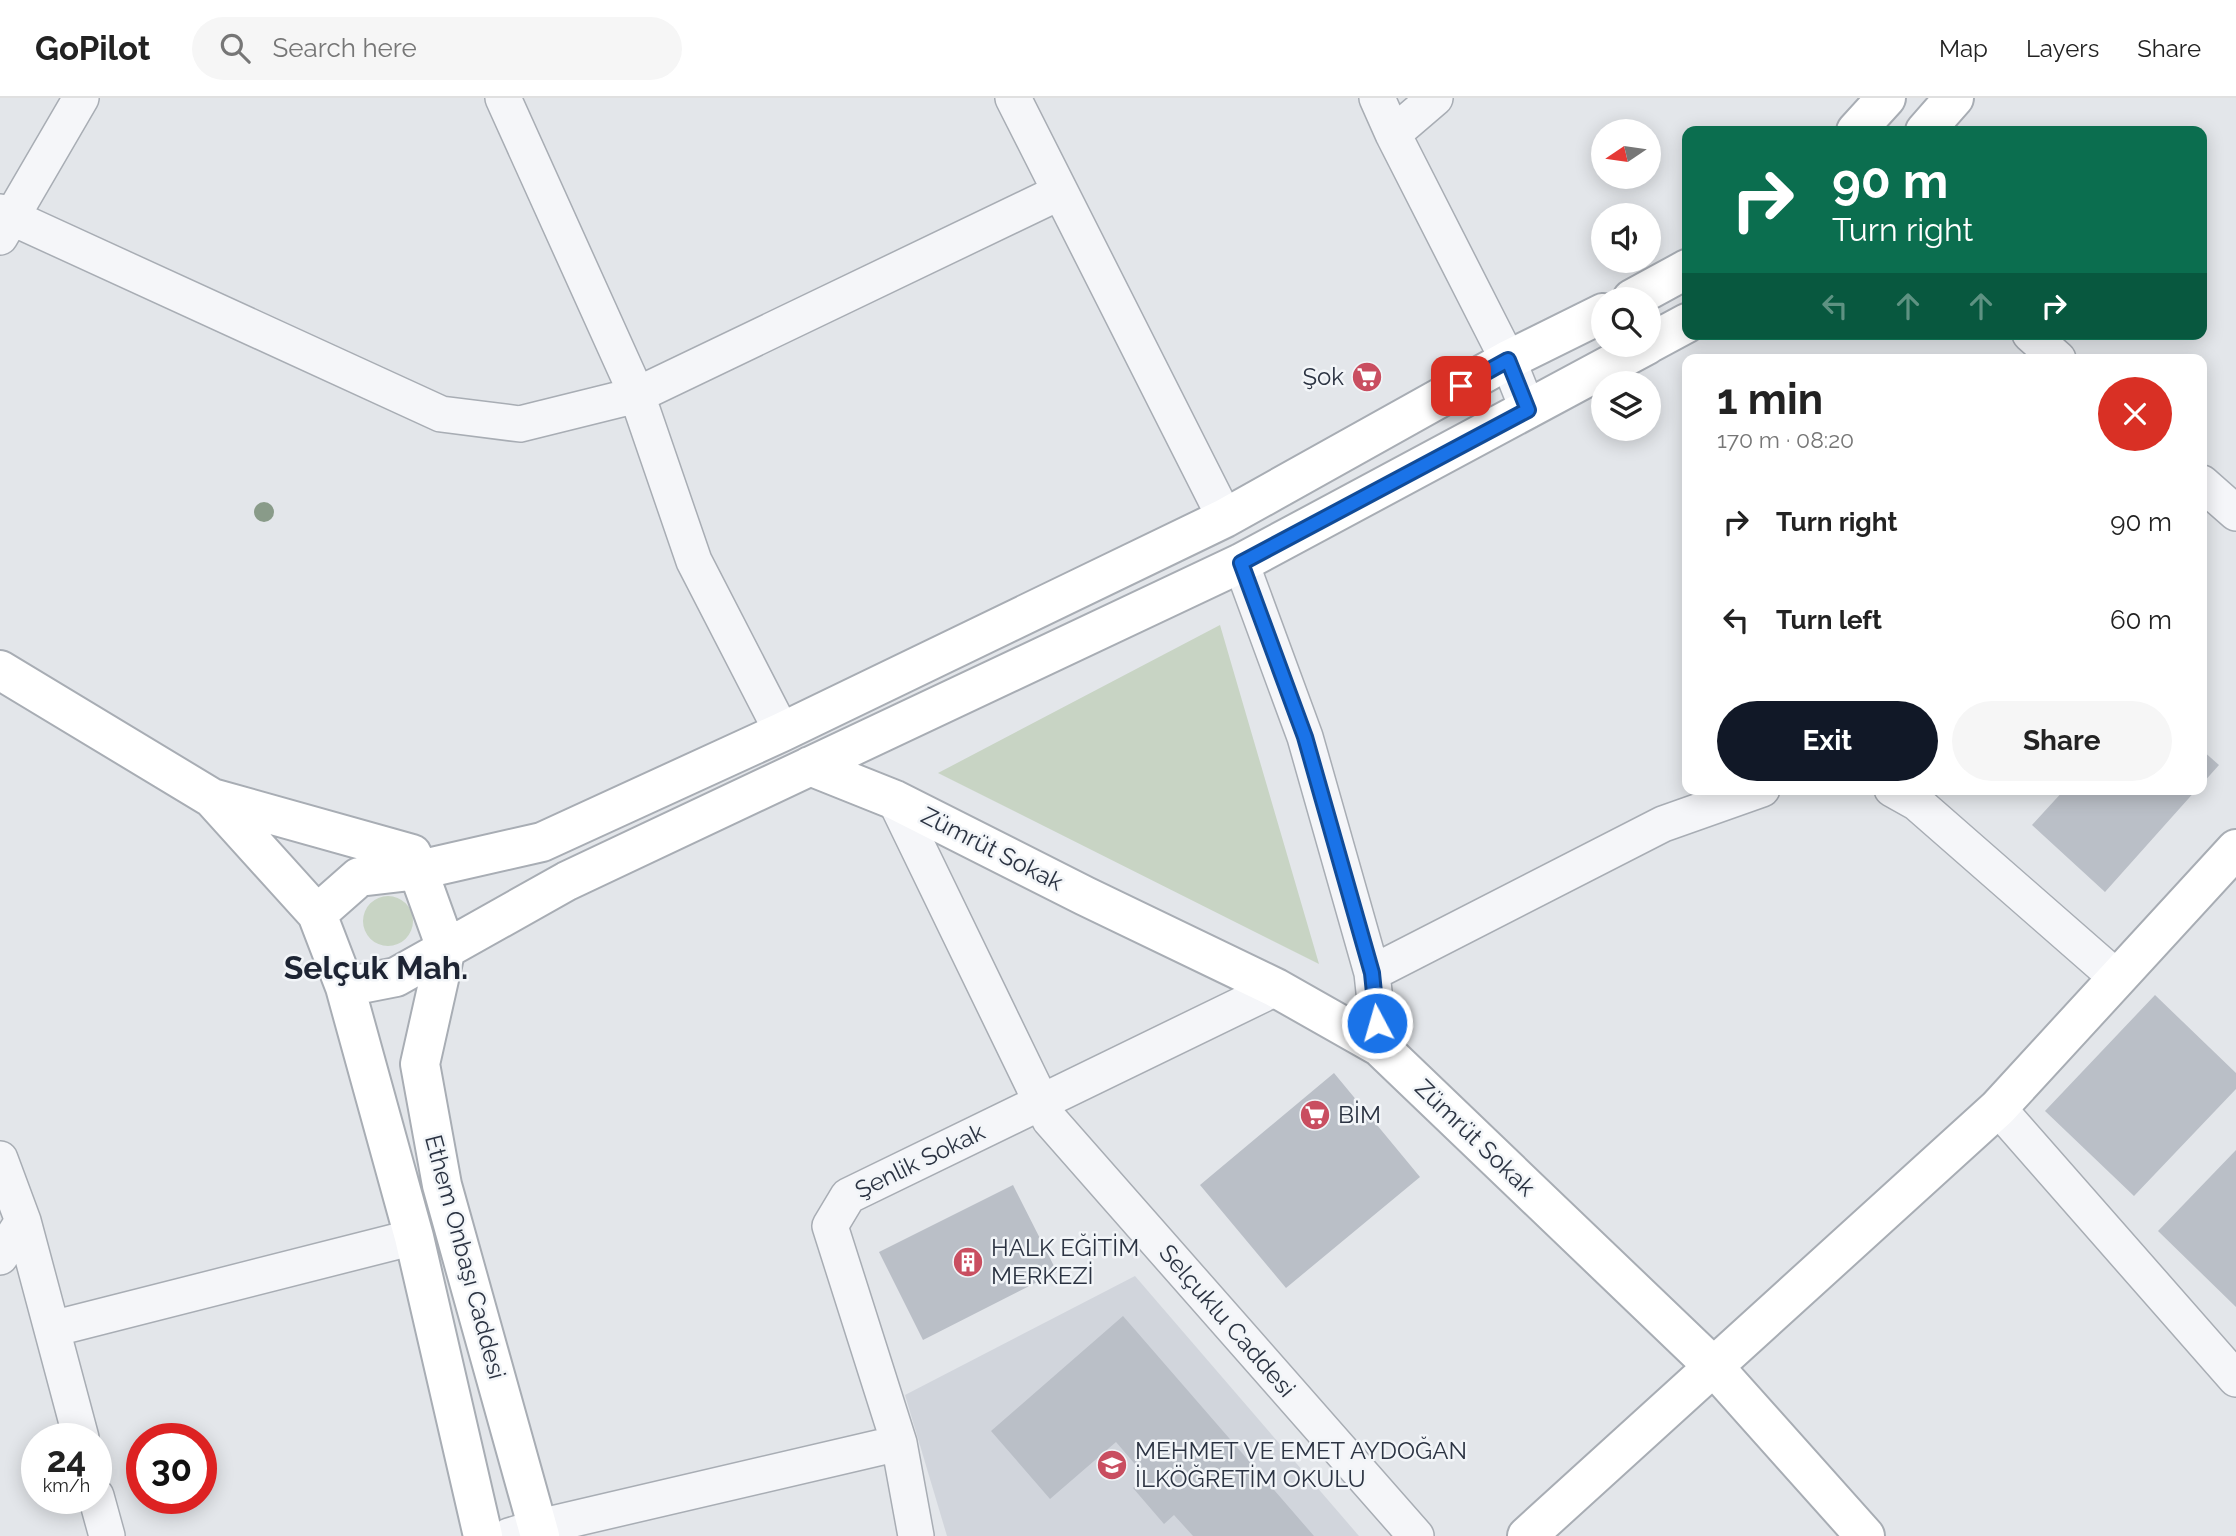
<!DOCTYPE html>
<meta charset="utf-8">
<style>
:root{--surface:#fff;--page:#f6f6f6;--text:#222;--muted:#767676;--line:#e0e0e0;--accent:#111827}
body{margin:0;font-family:Raleway,sans-serif;background:var(--page);color:var(--text);height:100vh;display:flex;flex-direction:column;font-size:26px;white-space:nowrap}
*{box-sizing:border-box;margin:0}
p{font-size:23px;color:var(--muted)}
.icon{flex:none;width:38px;height:38px;fill:none;stroke:currentColor;stroke-width:2;stroke-linecap:round;stroke-linejoin:round}
.map{position:relative;flex:1;overflow:hidden}
.panel{position:absolute;left:1682px;top:256px;width:525px;height:441px;display:flex;flex-direction:column;background:var(--surface);border-radius:14px;box-shadow:0 4px 18px #0003}
.panel>*{flex:none}
.banner{position:absolute;left:1682px;top:28px;width:525px;height:214px;border-radius:14px;box-shadow:0 4px 18px #0003;background:#0b6e4f;color:#fff;overflow:hidden}
.needle{width:46px;rotate:257deg}
.buttons{position:absolute;left:1591px;top:21px;display:grid;gap:14px}
.buttons a{display:grid;place-items:center;width:70px;height:70px;border-radius:50%;background:var(--surface);box-shadow:0 4px 18px #0003;font-size:35px}
.speed{position:absolute;left:21px;top:1325px;display:flex;gap:14px;font-size:35px;font-weight:700;text-align:center}
.speed>*{display:grid;place-content:center;width:91px;height:91px;border-radius:50%;background:var(--surface);box-shadow:0 4px 18px #0003;line-height:1}
.speed small{font-size:18px;font-weight:400}
.speed .limit{border:10px solid #d22;background:#fff;color:#111}
.pin{position:absolute;display:grid;place-items:center;width:60px;height:60px;color:#fff;margin:-30px;border-radius:14px;box-shadow:0 4px 10px #0006}
.me{position:absolute;width:77px;margin:-38px;rotate:354deg;stroke-linejoin:round;filter:drop-shadow(0 0 5px #0008)}
.turn{display:flex;align-items:center;gap:24px;height:147px;padding:0 35px;font-size:32px}
.turn .icon{width:91px;height:91px;stroke-width:2.5}
.turn b{display:block;font-size:49px;line-height:60px}
.lanes{display:flex;align-items:center;height:66px;padding:0 35px;background:#0003;justify-content:center;gap:35px;direction:ltr}
.lanes .off{opacity:.35}
.round{display:grid;place-items:center;flex:none;width:74px;height:74px;border-radius:37px;background:var(--page)}
.overview{display:flex;align-items:center;justify-content:space-between;height:119px;padding:0 35px}
h1{font-size:42px;font-weight:700;line-height:52px}
.button{display:flex;gap:14px;margin-top:auto;padding:14px 35px}
.button a{flex:1;height:80px;border-radius:42px;background:var(--accent);color:#fff;font-size:28px;font-weight:700;line-height:80px;text-align:center}
.button a+a{background:var(--page);color:var(--text)}
ul{padding:0;list-style:none}
li{display:flex;align-items:center;gap:21px;height:98px;padding:0 35px}
li div{flex:1}
li b{display:block;font-size:26px}
li em{font-style:normal}
header{display:flex;align-items:center;gap:42px;box-sizing:border-box;height:98px;padding:0 35px;background:var(--surface);border-bottom:2px solid var(--line)}
header strong{font-size:33px}
nav{display:flex;gap:38px;margin-inline-start:auto;font-size:24px}
.search{width:490px;height:63px;background:var(--page);display:flex;align-items:center;gap:18px;box-sizing:border-box;padding:0 24px;border-radius:38px;color:var(--muted);font-size:26px}
.map>svg:first-child{display:block}
.built{fill:#d1d5dc}
.green{fill:#c8d4c4}
.building{fill:#babfc7}
.lines{fill:none;stroke-linecap:round;stroke-linejoin:round}
.street-casing{stroke:#a8adb4;stroke-width:38}
.secondary-casing{stroke:#a8adb4;stroke-width:42}
.street{stroke:#f5f6f9;stroke-width:35}
.secondary{stroke:#fff;stroke-width:38}
.tree{fill:#899b89}
.route-casing{stroke:#114b97;stroke-width:18}
.route{stroke:#1a73e8;stroke-width:12}
.labels{text-anchor:middle;stroke-width:5;stroke-linejoin:round;paint-order:stroke}
.poi-label{font-size:24px;fill:#2b3342;stroke:#f2f5f8;text-anchor:start}
.street-label{font-size:24px;fill:#2b3342;stroke:#f2f5f8}
.district-label{font-size:32px;font-weight:bold;fill:#1d2433;stroke:#f2f5f8}
</style>
<header>
<strong>GoPilot</strong>
<div class="search"><svg class="icon" aria-label="search" viewBox="0 0 24 24"><circle cx="10" cy="10" r="6"/><path d="M15 15l6 6"/></svg>Search here</div>
<nav><a>Map</a><a>Layers</a><a>Share</a></nav>
</header>
<div class="map">
<svg width="2236" height="1438" viewBox="0 0 2236 1438">
<rect width="100%" height="100%" fill="#e3e6ea"/>
<path class="built" d="M1135,1178L1359,1438H947L905,1297Z"/>
<path class="green" d="M1220,527L1319,866L938,675Z
M363 823a25 25 0 1 1 50 0a25 25 0 1 1-50 0Z"/>
<path class="building" d="M2202,652L2219,667L2202,686Z
M2065,691H2197L2105,794L2032,727Z
M2155,897L2236,975V991L2134,1098L2045,1013Z
M1334,975L1420,1079L1286,1190L1200,1087Z
M2236,1052V1209L2158,1133Z
M1013,1087L1057,1174L923,1242L879,1154Z
M1123,1218L1314,1438H1193L1174,1417L1164,1426L1133,1390L1146,1379L1116,1344L1050,1401L991,1333Z"/>
<g class="lines">
<g class="street-casing">
<path id="street" d="M503,0L637,297L694,463L782,634
M1013,0L1225,420
M1377,0L1393,36L1508,262L1528,312
M1393,36L1435,0
M0,114L441,316L520,326L637,297L1060,94
M0,139L81,0
M2030,236L2058,261
M2202,385L2236,415
M1241,465L1305,639L1372,875L1380,949
M1892,691L1917,705L2117,880
M895,702L1050,1022L1416,1438
M1372,875L1663,726L1762,691
M1998,1010L2236,1281
M0,1061L23,1123L81,1340
M0,1159L23,1123
M52,1231L414,1139
M96,1398L107,1438
M509,1438L539,1429L899,1345
M916,1438L899,1345L830,1128L848,1098L1276,890"/>
</g>
<g class="secondary-casing">
<path id="secondary" d="M1856,33L1886,0
M1925,33L1954,0
M1632,201L1687,171
M1648,246L1687,225
M0,572L212,700L412,756L446,850L420,966L442,1087L540,1438
M810,668L895,702L1085,798L1276,890L1380,949L1714,1269L1865,1438
M212,700L317,816L345,889L414,1139L483,1438
M317,816L359,779L419,772L542,744L782,634L1225,420L1508,262L1603,215
M345,889L396,879L567,783L1241,465L1647,247
M1527,1438L1998,1010L2236,751"/>
</g>
<use href="#street" class="street"/>
<use href="#secondary" class="secondary"/>
</g>
<circle class="tree" cx="264" cy="414" r="10"/>
<g class="lines">
<g class="route-casing">
<path id="route" d="M1377,925L1372,875L1305,639L1241,465L1528,312L1508,262L1461,288"/>
</g>
<use href="#route" class="route"/>
</g>
<defs>
<g id="supermarket-disc" transform="scale(1.575)"><circle r="9.5" fill="#c94e60" stroke="#f2f5f8"/><path d="M-6-5.5h2.5l.6 2H6L4.5 2H-2.5L-4.4-4H-6ZM-1.5 3.2a1.3 1.3 0 1 0 .1 0ZM3 3.2a1.3 1.3 0 1 0 .1 0Z" fill="#fff"/></g>
<g id="building-disc" transform="scale(1.575)"><circle r="9.5" fill="#c94e60" stroke="#f2f5f8"/><path d="M-4-6H4V6H1V3H-1V6H-4ZM-2.5-4.3h1.7v1.8h-1.7ZM.8-4.3h1.7v1.8H.8ZM-2.5-1h1.7V.8h-1.7ZM.8-1h1.7V.8H.8Z" fill="#fff"/></g>
<g id="school-disc" transform="scale(1.575)"><circle r="9.5" fill="#c94e60" stroke="#f2f5f8"/><path d="M0-5L7-2L0 1L-7-2ZM-4 1L0 2.5L4 1V4Q0 6-4 4Z" fill="#fff"/></g>
</defs>
<g fill-rule="evenodd">
<use href="#supermarket-disc" x="1367" y="279"/>
<use href="#supermarket-disc" x="1315" y="1017"/>
<use href="#building-disc" x="968" y="1164"/>
<use href="#school-disc" x="1112" y="1367"/>
</g>
<g class="labels">
<g class="poi-label">
<text x="1344" y="287" text-anchor="end">Şok</text>
<text x="1338" y="1025">BİM</text>
<text x="991" y="1158">HALK EĞİTİM<tspan x="991" dy="28">MERKEZİ</tspan></text>
<text x="1135" y="1361">MEHMET VE EMET AYDOĞAN<tspan x="1135" dy="28">İLKÖĞRETİM OKULU</tspan></text>
</g>
<g class="street-label">
<text transform="translate(992 751) rotate(27)" y="8">Zümrüt Sokak</text>
<text transform="translate(1475 1040) rotate(44)" y="8">Zümrüt Sokak</text>
<text transform="translate(920 1063) rotate(-26)" y="8">Şenlik Sokak</text>
<text transform="translate(465 1159) rotate(75)" y="8">Ethem Onbaşı Caddesi</text>
<text transform="translate(1227 1223) rotate(49)" y="8">Selçuklu Caddesi</text>
</g>
<g class="district-label">
<text x="376" y="881">Selçuk Mah.</text>
</g>
</g>
</svg>
<div class="buttons">
<a><svg class="needle" viewBox="-14 -14 28 28"><path d="M0-13l5 13h-10z" fill="#e53935"/><path d="M0 13l5-13h-10z" fill="#767676"/></svg></a>
<a><svg class="icon" aria-label="sound" viewBox="0 0 24 24"><path d="M4 9h4l5-4v14l-5-4H4zM17 9q2 3 0 6"/></svg></a>
<a><svg class="icon" aria-label="search" viewBox="0 0 24 24"><circle cx="10" cy="10" r="6"/><path d="M15 15l6 6"/></svg></a>
<a><svg class="icon" aria-label="layers" viewBox="0 0 24 24"><path d="M12 4l9 5-9 5-9-5zM3 14l9 5 9-5"/></svg></a>
</div>
<div class="speed"><div>24<small>km/h</small></div><div class="limit">30</div></div>
<div class="pin" style="left:1461px;top:288px;background:#d93025"><svg class="icon" aria-label="arrive" viewBox="0 0 24 24"><path d="M6 21V4h12l-3 4 3 4H6"/></svg></div>
<svg class="me" style="left:1377px;top:925px" viewBox="-20 -20 40 40"><circle r="17" fill="#1a73e8" stroke="#fff" stroke-width="3"/><path d="M0-11L8 9 0 5-8 9z" fill="#fff"/></svg>
<div class="banner">
<div class="turn"><svg class="icon" aria-label="right" viewBox="0 0 24 24"><path d="M7 20v-9h11M14 6l5 5-5 5"/></svg><div><b>90 m</b>Turn right</div></div>
<div class="lanes"><svg class="icon off" aria-label="left" viewBox="0 0 24 24"><path d="M17 20v-9H6M10 6l-5 5 5 5"/></svg><svg class="icon off" aria-label="ahead" viewBox="0 0 24 24"><path d="M12 20V5M6 11l6-6 6 6"/></svg><svg class="icon off" aria-label="ahead" viewBox="0 0 24 24"><path d="M12 20V5M6 11l6-6 6 6"/></svg><svg class="icon" aria-label="right" viewBox="0 0 24 24"><path d="M7 20v-9h11M14 6l5 5-5 5"/></svg></div>
</div>
<section class="panel">
<div class="overview"><div><h1>1 min</h1><p>170 m · 08:20</p></div><a class="round" style="background:#d93025;color:#fff"><svg class="icon" aria-label="close" viewBox="0 0 24 24"><path d="M6 6l12 12M18 6L6 18"/></svg></a></div>
<ul>
<li><svg class="icon" aria-label="right" viewBox="0 0 24 24"><path d="M7 20v-9h11M14 6l5 5-5 5"/></svg><div><b>Turn right</b></div><em>90 m</em></li>
<li><svg class="icon" aria-label="left" viewBox="0 0 24 24"><path d="M17 20v-9H6M10 6l-5 5 5 5"/></svg><div><b>Turn left</b></div><em>60 m</em></li>
</ul>
<div class="button"><a>Exit</a><a>Share</a></div>
</section>
</div>
